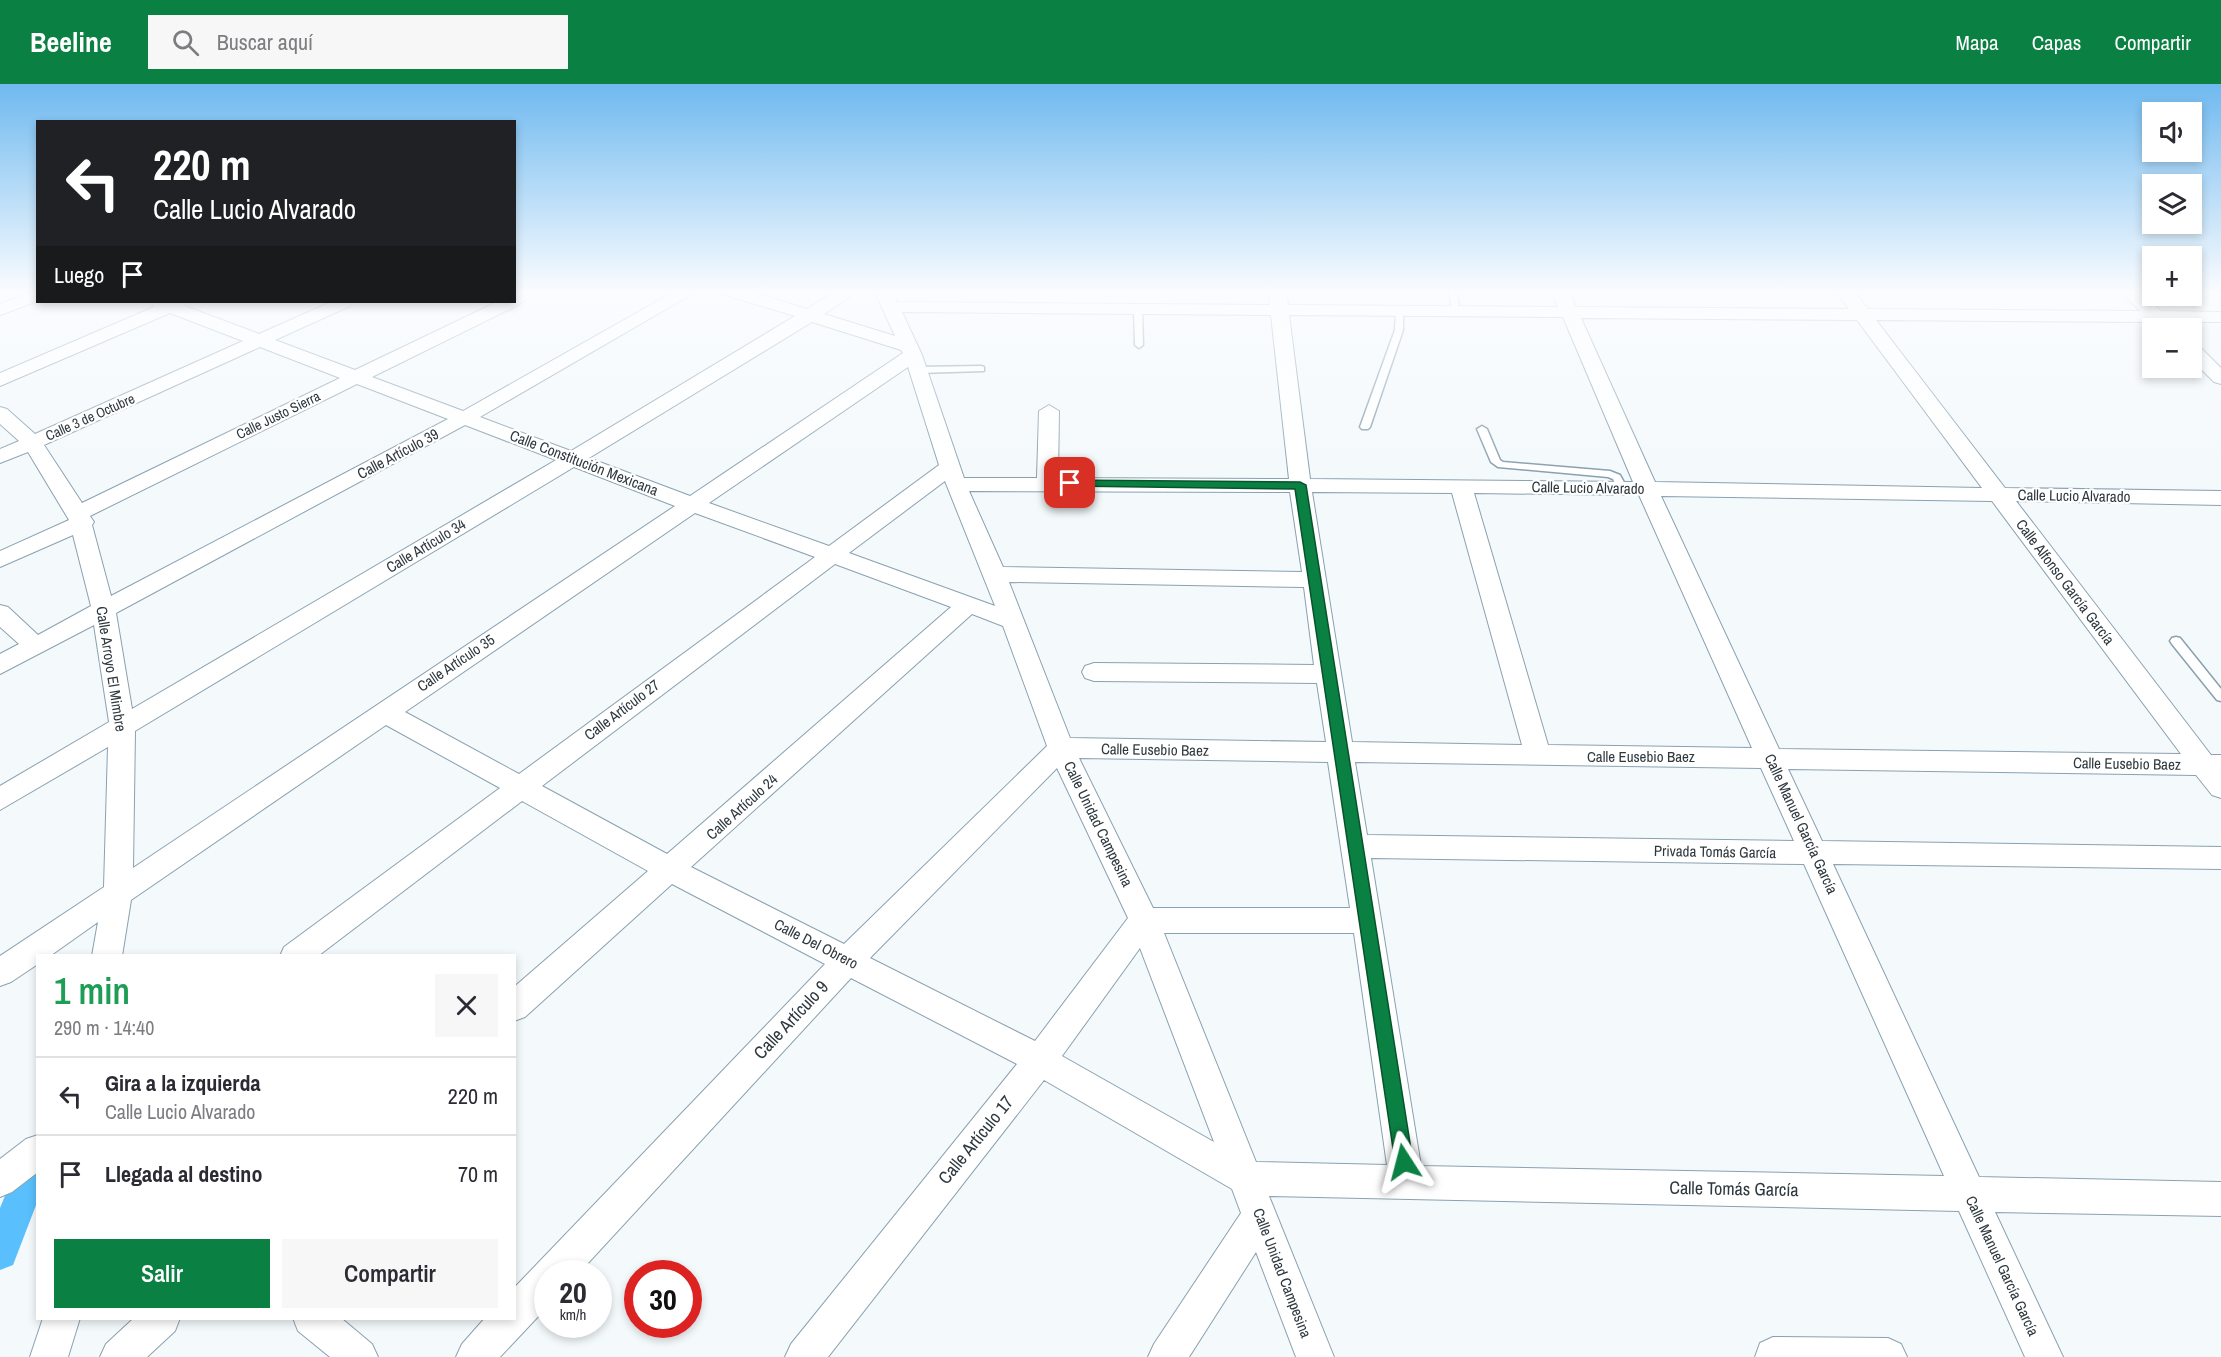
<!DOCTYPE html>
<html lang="es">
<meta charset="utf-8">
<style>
:root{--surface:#fff;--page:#f7f7f7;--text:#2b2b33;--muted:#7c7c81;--line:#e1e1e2;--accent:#0b8043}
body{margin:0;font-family:"Archivo Narrow",sans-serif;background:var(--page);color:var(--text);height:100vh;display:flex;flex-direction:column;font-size:22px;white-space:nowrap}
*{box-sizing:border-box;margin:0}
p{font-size:20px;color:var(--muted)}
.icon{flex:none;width:33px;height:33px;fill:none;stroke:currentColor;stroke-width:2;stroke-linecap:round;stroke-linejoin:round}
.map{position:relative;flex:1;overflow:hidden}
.details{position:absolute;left:36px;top:870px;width:480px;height:366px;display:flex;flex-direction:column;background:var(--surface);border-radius:0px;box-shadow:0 3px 9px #0003}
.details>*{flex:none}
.top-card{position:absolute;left:36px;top:36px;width:480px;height:183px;border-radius:0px;box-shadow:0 3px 9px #0003;background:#202124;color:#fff;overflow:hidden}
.buttons{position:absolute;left:2142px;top:18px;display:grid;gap:12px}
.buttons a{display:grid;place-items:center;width:60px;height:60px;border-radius:0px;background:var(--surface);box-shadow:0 3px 9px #0003;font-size:30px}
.speed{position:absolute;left:534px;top:1176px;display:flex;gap:12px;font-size:30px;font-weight:700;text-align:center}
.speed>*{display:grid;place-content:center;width:78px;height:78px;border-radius:50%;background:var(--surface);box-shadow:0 3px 9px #0003;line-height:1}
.speed small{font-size:15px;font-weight:400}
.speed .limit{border:9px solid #d22;background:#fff;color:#111}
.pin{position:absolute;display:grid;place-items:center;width:51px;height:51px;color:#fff;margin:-26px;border-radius:12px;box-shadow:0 3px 9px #0006}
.me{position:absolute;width:66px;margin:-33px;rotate:351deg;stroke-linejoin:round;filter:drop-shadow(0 0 4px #0008)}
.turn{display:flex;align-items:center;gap:21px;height:126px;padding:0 18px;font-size:27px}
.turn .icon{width:78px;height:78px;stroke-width:2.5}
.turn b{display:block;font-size:42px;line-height:51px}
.then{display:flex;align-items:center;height:57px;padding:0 18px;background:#0003;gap:12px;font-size:22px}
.round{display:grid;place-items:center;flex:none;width:63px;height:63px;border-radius:0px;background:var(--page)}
.headline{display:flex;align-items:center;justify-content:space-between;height:102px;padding:0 18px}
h1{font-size:36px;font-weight:600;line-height:45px;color:#1e9e55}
.cta{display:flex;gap:12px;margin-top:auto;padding:12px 18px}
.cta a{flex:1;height:69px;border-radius:0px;background:var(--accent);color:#fff;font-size:24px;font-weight:600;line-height:69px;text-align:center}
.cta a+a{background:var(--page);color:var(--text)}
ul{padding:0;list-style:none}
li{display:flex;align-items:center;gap:18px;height:78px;padding:0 18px;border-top:2px solid var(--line)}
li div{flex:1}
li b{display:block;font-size:22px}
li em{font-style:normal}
header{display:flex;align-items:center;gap:36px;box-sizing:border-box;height:84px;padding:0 30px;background:var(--accent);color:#fff}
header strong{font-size:28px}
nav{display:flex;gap:33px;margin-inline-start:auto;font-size:21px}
.search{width:420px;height:54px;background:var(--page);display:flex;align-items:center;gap:15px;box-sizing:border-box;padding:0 21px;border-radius:0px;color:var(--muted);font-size:22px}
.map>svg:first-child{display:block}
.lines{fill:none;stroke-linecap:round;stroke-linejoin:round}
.canal{fill:#59c0fd;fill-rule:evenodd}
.lane-casing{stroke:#8aa1b0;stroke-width:3}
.street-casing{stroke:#8aa1b0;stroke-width:2}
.lane{fill:#fff;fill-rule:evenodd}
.street{fill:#fff;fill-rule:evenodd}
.route{fill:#0b8043;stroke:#07532c;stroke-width:1.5}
.labels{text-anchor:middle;stroke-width:4.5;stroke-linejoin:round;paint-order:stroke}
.far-street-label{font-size:14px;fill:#2e383e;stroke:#fff}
.street-label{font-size:15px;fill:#2e383e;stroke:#fff}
.near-street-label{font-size:18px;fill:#2e383e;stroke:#fff}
</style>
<header>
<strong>Beeline</strong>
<div class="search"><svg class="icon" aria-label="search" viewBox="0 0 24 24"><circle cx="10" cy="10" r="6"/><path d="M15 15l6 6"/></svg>Buscar aquí</div>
<nav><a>Mapa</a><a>Capas</a><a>Compartir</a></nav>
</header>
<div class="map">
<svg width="2221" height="1273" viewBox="0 0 2221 1273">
<rect width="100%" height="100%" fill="#f4f9fc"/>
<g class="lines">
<path class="canal" d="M27,1082L38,1086V1116L13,1181L0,1186V1124L15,1087Z"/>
<g class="lane-casing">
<path id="lane" d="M1449,206H1457L1459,229L1452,227Z
M1138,221L1142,224L1143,261L1139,264L1135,261L1134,224Z
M1396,224L1403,226V246L1370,343L1368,345H1362L1360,343L1395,246Z
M981,282L984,283V287L918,289L914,286L918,283Z
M1482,342L1487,345L1500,376L1503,378L1610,387L1620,391L1627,404L1626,406H1618L1613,395L1608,393L1498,383L1491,378L1477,345Z
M2176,553L2180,554L2221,605V617L2217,616L2172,560L2170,557L2172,554Z"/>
</g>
<g class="street-casing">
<path id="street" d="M38,206V217L0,231V220Z
M519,206H542L516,222L372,293L463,327L677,206H699L480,333L571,367L795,232L722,210L719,206H747L807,225L838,206H860L824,230L895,252L874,206H892L897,218L1270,221L1268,206H1286L1288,221L1558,223L1551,206H1569L1576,223L1849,225L1835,206H1853L1868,225L2140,227L2119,206H2138L2161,227L2221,228V238H2171L2169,243L2163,244L2151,238L1876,236L2005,404L2221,407V421L2016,417L2211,671H2221V714L2212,711L2196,691L1788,685L1822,757L2221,763V785L1833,780L1979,1093L2221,1098V1132L1995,1128L2063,1273H2025L1959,1127L1269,1112L1334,1273H1296L1256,1168L1189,1273H1148L1154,1260L1241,1129L1232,1105L1044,996L828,1273H785L791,1260L1017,980L851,894L578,1190H548V1222L500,1273H456L462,1260L485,1234H514V1204L825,880L672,800L525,933L514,937V903L648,787L522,717L318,872H280L284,863L500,704L386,641L131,816L122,872H92L98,838L50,872H38V880L11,898L0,902V872L104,803L108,663L0,726V702L109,638L94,541L0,590V570L19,560L0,543V521L8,523L38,551L91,522L73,451L0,483V467L69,436L28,368L0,379V365L19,357L0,340V323L7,325L35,350L243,257L170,229L0,302V289L154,223L150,218H186L185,222L259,250L331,218H352L350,222L275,256L355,286L497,218H514V208ZM902,228L1271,231L1289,395L1058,394L1059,327L1049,321L1039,327L1037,394H964L922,271ZM1289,231L1563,233L1633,398L1310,395ZM1581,234L1857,236L1982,404L1655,398ZM812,238L901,266L903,269L690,412L589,374ZM260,263L340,294L82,419L44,361ZM908,283L939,381L829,462L709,419ZM357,300L448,335L111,512L92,441L94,438L90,432ZM465,341L556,376L132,625L116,529ZM574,383L675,422L133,784L135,647ZM945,397L995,522L849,469ZM969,407L1290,408L1302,488L1003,483ZM1312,408L1452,409L1522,661L1352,658ZM1474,409L1639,411L1752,664L1548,661ZM1661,412L1992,417L2181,670L1779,665ZM695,429L815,473L519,690L405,628ZM835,480L951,523L667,770L542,702ZM1009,498L1304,503L1314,581L1094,579L1085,582L1082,588L1085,594L1094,597L1317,599L1326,658L1070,654ZM972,530L1003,542L1047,662L844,860L691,783ZM1079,674L1328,678L1350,824H1153ZM1355,678L1761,684L1794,757L1367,751ZM1057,684L1128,834L1035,957L870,874ZM1371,774L1804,780L1944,1092L1421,1082ZM1164,849H1354L1387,1081L1256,1078ZM1140,864L1214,1058L1062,972Z
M2192,260L2199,262L2221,284V300L2214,298L2192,276Z
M38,1051V1088L12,1108L0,1113V1075L26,1055Z
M43,1234H80L68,1273H30Z
M134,1234H180L175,1247L147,1273H100L106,1260Z
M293,1234H341L372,1260L378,1273H330L298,1247Z
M1773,1253L1888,1254L1901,1260L1907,1273H1755L1760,1259Z"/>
</g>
<use href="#lane" class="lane"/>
<use href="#street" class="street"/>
</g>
<linearGradient id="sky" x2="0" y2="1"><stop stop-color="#6fb9f0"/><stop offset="0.54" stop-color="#fafcfe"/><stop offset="1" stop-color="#fafcfe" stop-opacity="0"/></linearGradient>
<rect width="2221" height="384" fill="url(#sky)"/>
<path class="route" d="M1066,396L1300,398L1306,401L1413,1078L1410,1084L1404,1087L1397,1084L1395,1078L1295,405L1070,402L1066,401Z"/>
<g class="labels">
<g class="far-street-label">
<text transform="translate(278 331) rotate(-26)" y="5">Calle Justo Sierra</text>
<text transform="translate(90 333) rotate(-24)" y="5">Calle 3 de Octubre</text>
</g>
<g class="street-label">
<text transform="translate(398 370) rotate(-28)" y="5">Calle Artículo 39</text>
<text transform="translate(584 379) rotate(21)" y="5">Calle Constitución Mexicana</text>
<text transform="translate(1588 404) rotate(1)" y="5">Calle Lucio Alvarado</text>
<text transform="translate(2074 412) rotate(1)" y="5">Calle Lucio Alvarado</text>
<text transform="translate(426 462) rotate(-31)" y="5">Calle Artículo 34</text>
<text transform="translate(2065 498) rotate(53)" y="5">Calle Alfonso García García</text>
<text transform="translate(456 579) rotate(-34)" y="5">Calle Artículo 35</text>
<text transform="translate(111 585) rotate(81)" y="5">Calle Arroyo El Mimbre</text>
<text transform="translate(622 626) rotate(-37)" y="5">Calle Artículo 27</text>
<text transform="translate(1155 666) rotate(1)" y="5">Calle Eusebio Baez</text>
<text x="1641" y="678">Calle Eusebio Baez</text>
<text transform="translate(2127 680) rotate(1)" y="5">Calle Eusebio Baez</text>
<text transform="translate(742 723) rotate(-42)" y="5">Calle Artículo 24</text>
<text transform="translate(1098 740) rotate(64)" y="5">Calle Unidad Campesina</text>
<text transform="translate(1801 740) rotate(65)" y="5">Calle Manuel García García</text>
<text transform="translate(1715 768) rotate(1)" y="5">Privada Tomás García</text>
<text transform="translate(816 860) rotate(27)" y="5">Calle Del Obrero</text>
<text transform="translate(2002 1182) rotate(65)" y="5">Calle Manuel García García</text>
<text transform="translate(1282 1189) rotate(69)" y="5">Calle Unidad Campesina</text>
</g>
<g class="near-street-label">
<text transform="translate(791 936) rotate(-47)" y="6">Calle Artículo 9</text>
<text transform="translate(976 1056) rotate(-51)" y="6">Calle Artículo 17</text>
<text transform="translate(1734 1105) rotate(1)" y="6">Calle Tomás García</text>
</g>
</g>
</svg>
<div class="buttons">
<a><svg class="icon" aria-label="sound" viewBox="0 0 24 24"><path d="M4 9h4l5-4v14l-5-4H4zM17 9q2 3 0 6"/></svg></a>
<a><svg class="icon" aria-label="layers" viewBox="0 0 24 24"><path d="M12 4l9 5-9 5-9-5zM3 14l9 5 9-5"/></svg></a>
<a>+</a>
<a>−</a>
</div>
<div class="speed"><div>20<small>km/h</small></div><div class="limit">30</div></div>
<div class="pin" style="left:1070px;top:399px;background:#d93025"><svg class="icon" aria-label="arrive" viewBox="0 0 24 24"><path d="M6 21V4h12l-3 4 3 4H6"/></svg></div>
<svg class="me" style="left:1404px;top:1078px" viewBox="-20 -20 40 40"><path d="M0-17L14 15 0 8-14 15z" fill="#0b8043" stroke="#fff" stroke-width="4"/></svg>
<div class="top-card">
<div class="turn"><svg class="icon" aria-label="left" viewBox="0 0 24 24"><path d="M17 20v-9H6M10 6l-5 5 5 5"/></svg><div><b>220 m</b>Calle Lucio Alvarado</div></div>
<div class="then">Luego<svg class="icon" aria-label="arrive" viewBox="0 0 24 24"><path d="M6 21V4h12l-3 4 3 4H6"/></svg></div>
</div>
<section class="details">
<div class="headline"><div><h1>1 min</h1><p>290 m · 14:40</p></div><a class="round"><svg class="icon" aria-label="close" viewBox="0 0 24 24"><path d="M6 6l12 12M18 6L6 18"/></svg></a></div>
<ul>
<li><svg class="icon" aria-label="left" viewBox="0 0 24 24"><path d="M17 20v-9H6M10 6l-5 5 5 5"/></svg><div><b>Gira a la izquierda</b><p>Calle Lucio Alvarado</p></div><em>220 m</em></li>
<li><svg class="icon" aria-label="arrive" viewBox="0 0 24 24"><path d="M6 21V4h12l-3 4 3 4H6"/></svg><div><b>Llegada al destino</b></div><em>70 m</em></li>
</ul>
<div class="cta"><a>Salir</a><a>Compartir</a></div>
</section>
</div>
